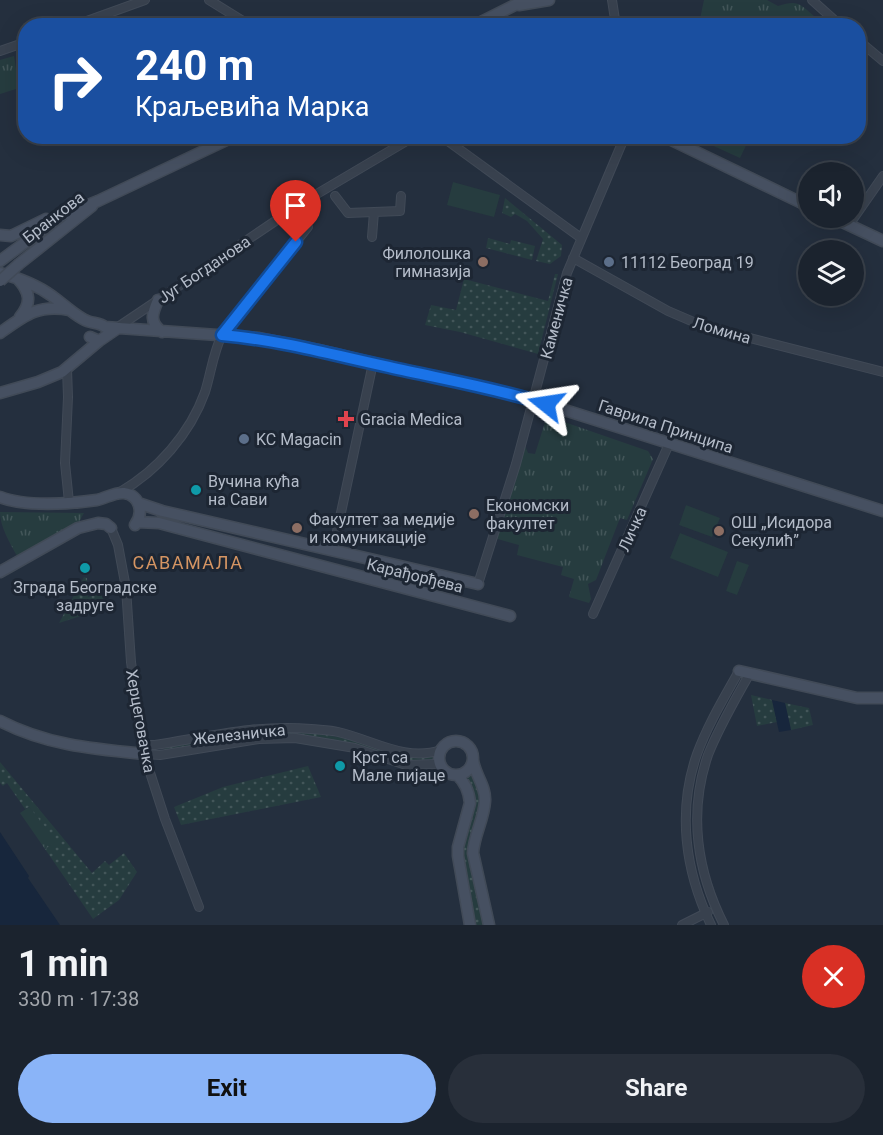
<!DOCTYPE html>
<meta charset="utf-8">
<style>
:root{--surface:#1b232e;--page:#282f3a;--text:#f1f3f6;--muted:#a0a4aa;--line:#39404a;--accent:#8ab4f8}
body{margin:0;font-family:Roboto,sans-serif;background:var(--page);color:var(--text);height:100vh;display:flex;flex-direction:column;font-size:22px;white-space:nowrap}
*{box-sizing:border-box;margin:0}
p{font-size:20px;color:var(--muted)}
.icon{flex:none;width:33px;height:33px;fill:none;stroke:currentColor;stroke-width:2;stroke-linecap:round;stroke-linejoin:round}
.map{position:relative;height:925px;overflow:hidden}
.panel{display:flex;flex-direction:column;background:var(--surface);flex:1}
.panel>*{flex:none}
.banner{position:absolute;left:18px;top:18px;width:848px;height:126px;border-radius:24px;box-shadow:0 6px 24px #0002,0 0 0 2px var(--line);background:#1a4fa0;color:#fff;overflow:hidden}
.fabs{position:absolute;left:798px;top:162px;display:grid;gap:12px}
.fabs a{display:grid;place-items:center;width:66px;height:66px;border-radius:50%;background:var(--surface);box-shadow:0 6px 24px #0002,0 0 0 2px var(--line);font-size:30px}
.pin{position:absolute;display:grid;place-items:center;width:51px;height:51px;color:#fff;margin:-62px -26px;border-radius:50% 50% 50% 0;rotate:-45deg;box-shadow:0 0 6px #0007}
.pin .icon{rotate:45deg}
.me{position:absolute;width:66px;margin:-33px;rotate:285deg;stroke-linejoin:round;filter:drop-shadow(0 0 4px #0008)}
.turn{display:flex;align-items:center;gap:21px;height:126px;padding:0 18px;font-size:27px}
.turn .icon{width:78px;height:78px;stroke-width:2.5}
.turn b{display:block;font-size:42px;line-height:51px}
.round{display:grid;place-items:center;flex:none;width:63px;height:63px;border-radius:32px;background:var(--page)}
.head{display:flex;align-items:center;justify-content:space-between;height:102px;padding:0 18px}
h1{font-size:36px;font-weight:700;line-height:45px}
.action{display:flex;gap:12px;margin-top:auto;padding:12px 18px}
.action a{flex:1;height:69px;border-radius:36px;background:var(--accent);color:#111;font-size:24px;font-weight:700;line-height:69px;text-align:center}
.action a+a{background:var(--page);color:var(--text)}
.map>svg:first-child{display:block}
.grass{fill:url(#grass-dots)}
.park{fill:url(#park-tufts)}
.garden{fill:#263c3f}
.water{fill:#17263c}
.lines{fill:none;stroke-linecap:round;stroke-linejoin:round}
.street-casing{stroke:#414a57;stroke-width:10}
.secondary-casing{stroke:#414a57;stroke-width:13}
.street{stroke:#38414e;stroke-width:8}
.secondary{stroke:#465061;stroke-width:10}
.secondary-bridge-casing{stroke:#414a57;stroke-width:13;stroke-linecap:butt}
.secondary-bridge{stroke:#465061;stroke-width:10}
.route-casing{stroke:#114b97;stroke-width:15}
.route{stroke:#1a73e8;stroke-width:10}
.education-dot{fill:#8d6e63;stroke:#1d2633;stroke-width:2}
.service-dot{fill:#5c6f8a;stroke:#1d2633;stroke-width:2}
.health-dot{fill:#e0444e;stroke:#1d2633;stroke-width:2}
.culture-dot{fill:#0f9aa8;stroke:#1d2633;stroke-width:2}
.labels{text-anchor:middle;stroke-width:6;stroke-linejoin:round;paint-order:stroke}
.street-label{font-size:16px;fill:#b4bcc9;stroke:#1d2633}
.poi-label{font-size:16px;fill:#b4bcc9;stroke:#1d2633;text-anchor:start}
.neighbourhood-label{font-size:18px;letter-spacing:1.5px;fill:#d59563;stroke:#1d2633}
</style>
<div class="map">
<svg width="883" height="925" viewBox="0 0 883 925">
<defs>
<pattern id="grass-dots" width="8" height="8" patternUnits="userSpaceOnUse" patternTransform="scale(1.5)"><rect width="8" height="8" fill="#263c3f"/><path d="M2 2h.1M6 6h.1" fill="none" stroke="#435659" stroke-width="1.8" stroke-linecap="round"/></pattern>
<pattern id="park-tufts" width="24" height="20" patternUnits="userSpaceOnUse" patternTransform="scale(1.5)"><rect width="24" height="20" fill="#263c3f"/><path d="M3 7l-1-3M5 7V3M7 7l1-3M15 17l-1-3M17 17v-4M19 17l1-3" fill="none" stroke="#435659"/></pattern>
</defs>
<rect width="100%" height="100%" fill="#242f3e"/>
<path class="grass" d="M505,198L562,245L561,256L550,264L536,261L543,239L527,221L515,214L511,217L502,213Z
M488,238L510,244L511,240L535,246L532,260L486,248Z
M555,274H558L538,354L460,332L425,325L431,305L456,310L464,279L548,301Z
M84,577L87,578L88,597L106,592L109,607L59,623Z
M751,695L772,700L777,722L757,726Z
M785,703L809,708L813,725L791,730Z
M265,731C295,731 323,733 352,740C371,744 390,757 409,758C417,758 425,757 432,756L433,759L403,761L353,745L311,737L165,751L164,747Z
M0,762L92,873L105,861L109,865L124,853L137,872L119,900L93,919L45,849L56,841L29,807L25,809L7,783L3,786L0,783Z
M308,766L321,797L181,825L174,807L223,787Z
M472,772L481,799L472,835L484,925H475L463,873L462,841L470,816L463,776Z"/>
<path class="park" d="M704,0H767L778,6C797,0 799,3 814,16L797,25H692L700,19Z
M14,56L19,88L0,94V60Z
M694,137L750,136V137L740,158Z
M547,416L648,451L653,459L627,520L620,518L596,580L588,584L591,599L589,603L569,597L574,579L561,575L563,567L517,555L519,545L494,538L525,446L528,453L535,454Z
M0,512L84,513L79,522L17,556C10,543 0,527 0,512Z
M29,807L57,841L45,849L20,813Z"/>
<path class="garden" d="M453,182L500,195L494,217L447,205Z
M686,505L720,518L712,537L679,525Z
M680,533L728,552L718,577L670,558Z
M737,561L749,565L737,595L726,591Z"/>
<path class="water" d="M772,700L785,703L791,730L779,732Z
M0,832L29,876L28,878L60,925H0Z"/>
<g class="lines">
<g class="street-casing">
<path id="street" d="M209,0L251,26
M612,0L616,26
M812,0L841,26
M73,26L145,0
M858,40L883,61
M0,51L26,42
M441,136L581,238
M335,196L348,213L400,211L401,196
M849,225L883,176
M372,237L374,212
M573,258L668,311L703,326L883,372
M118,327L305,201L415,136
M67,369L68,397L65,463L69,502
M120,492C157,471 190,434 205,392C211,373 213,353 222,335L308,227
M111,528L118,545L126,588L131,662L144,754L165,819L199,907
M333,550L373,363
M478,584L516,464L567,273L625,136
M593,614L669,444
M142,745H155C207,737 258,724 311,729C320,730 330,730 338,732C373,740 405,762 441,750
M144,754L160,755L259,739L295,738L355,748L406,765L435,764L441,767
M682,925L708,912
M711,925C685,871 677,811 697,754C708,724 724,698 739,671
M724,925C697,872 688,813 708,755C719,727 735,700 750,673"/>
</g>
<g class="secondary-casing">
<path id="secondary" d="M519,5L549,0
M473,26L525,0
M663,136L808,206
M834,218L883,241
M0,235L11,236L46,219
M0,261L61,216L98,201L235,136
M19,264L92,206
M0,273C19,278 37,285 52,296C63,304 72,313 83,319C91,324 99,322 105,327L259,338L319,350L386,366L461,382L533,400L883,511
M18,279C30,292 32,303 20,317
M158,300C152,314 149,322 162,332
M0,333C25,315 38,304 70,310
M90,337L99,341L118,328
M0,393L38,382L62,372L99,341
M0,497C25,507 70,504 97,500C106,498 115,492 124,493C140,495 144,513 135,525
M138,503L162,511L478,584
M137,522L159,523L510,616
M0,572L78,528L98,523L106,524L111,528
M739,671L857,698H883
M0,721C46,745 93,749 144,754
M439 758a17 17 0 1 1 34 0a17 17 0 1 1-34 0Z
M473,760C475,775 486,786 485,801C484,819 474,835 473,853L489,925
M457,775C466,783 469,792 470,803L458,847V856L470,925"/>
</g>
<use href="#street" class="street"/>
<use href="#secondary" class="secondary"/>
<g class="secondary-bridge-casing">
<path id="secondary-bridge" d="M0,281L19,264"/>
</g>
<use href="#secondary-bridge" class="secondary-bridge"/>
</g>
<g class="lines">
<g class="route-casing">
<path id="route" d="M296,242L222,335C280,340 333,355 389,367C442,379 495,388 546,404"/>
</g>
<use href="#route" class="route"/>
</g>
<g class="education-dot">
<circle cx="483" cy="262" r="6"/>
<circle cx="474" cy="514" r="6"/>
<circle cx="297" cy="528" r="6"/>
<circle cx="719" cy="531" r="6"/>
</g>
<g class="service-dot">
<circle cx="609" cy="262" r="6"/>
<circle cx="244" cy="439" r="6"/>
</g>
<path class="health-dot" d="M343 410h6v6h6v6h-6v6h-6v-6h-6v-6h6z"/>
<g class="culture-dot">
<circle cx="196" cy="490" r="6"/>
<circle cx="85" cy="568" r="6"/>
<circle cx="340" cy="766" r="6"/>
</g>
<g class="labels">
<g class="street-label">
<text transform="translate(53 217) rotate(-38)" y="6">Бранкова</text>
<text transform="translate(204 269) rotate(-34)" y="6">Југ Богданова</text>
<text transform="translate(556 318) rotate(-75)" y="6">Каменичка</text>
<text transform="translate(722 330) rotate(16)" y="6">Ломина</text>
<text transform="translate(666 426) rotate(18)" y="6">Гаврила Принципа</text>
<text transform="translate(632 529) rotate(-66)" y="6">Личка</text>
<text transform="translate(415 575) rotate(14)" y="6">Карађорђева</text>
<text transform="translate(141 721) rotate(80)" y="6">Херцеговачка</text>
<text transform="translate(239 734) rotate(-6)" y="6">Железничка</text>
</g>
<g class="poi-label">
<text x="471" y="259" text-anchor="end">Филолошка<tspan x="471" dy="18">гимназија</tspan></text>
<text x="621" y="268">11112 Београд 19</text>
<text x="360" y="425">Gracia Medica</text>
<text x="256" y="445">KC Magacin</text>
<text x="208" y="487">Вучина кућа<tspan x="208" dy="18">на Сави</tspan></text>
<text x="486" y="511">Економски<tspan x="486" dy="18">факултет</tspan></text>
<text x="309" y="525">Факултет за медије<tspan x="309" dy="18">и комуникације</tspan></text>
<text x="731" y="528">ОШ „Исидора<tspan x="731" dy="18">Секулић”</tspan></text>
<text x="85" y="593" text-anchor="middle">Зграда Београдске<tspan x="85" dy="18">задруге</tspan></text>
<text x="352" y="763">Крст са<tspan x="352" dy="18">Мале пијаце</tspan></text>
</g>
<g class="neighbourhood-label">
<text x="188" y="569">САВАМАЛА</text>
</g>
</g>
</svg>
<div class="fabs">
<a><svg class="icon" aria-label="sound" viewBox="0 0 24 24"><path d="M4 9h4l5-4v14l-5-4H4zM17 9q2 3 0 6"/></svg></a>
<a><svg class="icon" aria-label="layers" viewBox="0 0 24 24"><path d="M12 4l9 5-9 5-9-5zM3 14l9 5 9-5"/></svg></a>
</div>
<div class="pin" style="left:296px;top:242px;background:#d93025"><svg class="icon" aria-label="arrive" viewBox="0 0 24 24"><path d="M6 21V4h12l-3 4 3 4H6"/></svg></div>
<svg class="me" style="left:546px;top:404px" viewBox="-20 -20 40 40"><path d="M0-17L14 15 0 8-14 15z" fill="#1a73e8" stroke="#fff" stroke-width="4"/></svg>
<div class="banner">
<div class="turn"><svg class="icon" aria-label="right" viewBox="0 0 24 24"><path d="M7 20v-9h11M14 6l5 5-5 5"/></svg><div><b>240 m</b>Краљевића Марка</div></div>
</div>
</div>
<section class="panel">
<div class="head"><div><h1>1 min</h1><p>330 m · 17:38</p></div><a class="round" style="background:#d93025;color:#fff"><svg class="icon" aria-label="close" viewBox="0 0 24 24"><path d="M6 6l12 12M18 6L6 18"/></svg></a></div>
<div class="action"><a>Exit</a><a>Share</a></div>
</section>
